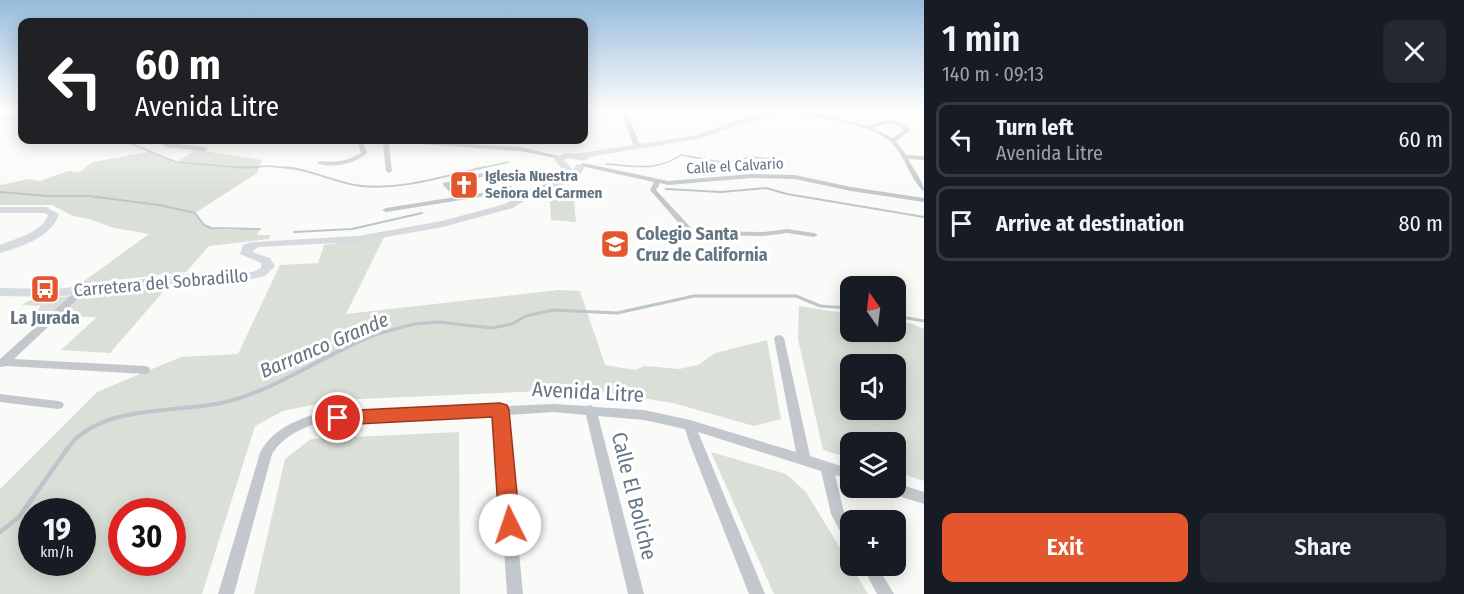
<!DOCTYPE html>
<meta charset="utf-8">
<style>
:root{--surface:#171b24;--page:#242831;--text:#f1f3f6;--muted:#9ea1a6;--line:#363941;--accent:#e4572e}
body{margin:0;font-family:"Fira Sans Condensed",sans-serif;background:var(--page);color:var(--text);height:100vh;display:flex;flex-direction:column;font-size:22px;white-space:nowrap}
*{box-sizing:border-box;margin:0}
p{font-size:20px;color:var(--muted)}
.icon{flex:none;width:33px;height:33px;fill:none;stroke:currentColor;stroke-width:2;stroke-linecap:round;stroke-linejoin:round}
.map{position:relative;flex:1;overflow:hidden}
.sheet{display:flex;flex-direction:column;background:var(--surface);width:540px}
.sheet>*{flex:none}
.hud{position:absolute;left:18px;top:18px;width:570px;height:126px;border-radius:12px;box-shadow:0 3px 15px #0003;background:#202124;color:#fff;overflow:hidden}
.needle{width:39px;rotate:346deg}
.tools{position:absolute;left:840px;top:276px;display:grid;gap:12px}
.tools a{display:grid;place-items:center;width:66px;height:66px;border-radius:12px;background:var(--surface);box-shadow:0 3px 15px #0003;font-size:30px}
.speed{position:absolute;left:18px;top:498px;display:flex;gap:12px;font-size:30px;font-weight:700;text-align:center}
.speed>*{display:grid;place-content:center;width:78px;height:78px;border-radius:50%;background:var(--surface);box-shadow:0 3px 15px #0003;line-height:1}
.speed small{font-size:15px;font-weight:400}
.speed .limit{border:9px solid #d22;background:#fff;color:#111}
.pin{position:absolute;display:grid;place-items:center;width:51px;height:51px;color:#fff;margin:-26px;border:3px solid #fff;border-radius:50%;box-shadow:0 2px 6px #0007}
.me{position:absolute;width:66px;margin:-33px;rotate:356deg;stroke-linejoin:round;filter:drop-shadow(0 0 4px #0008)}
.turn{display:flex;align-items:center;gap:21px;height:126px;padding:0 18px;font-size:27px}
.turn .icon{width:78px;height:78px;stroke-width:2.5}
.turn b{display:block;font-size:42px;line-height:51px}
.round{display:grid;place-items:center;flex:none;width:63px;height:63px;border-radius:12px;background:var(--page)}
.head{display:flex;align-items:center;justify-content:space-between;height:102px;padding:0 18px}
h1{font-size:36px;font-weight:600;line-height:45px}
.button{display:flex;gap:12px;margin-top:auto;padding:12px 18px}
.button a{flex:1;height:69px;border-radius:12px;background:var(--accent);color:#fff;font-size:24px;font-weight:600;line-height:69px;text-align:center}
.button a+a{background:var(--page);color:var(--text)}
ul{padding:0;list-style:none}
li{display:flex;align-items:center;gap:18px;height:75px;margin:0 12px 9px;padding:0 6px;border:3px solid var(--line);border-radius:12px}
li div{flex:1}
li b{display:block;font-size:22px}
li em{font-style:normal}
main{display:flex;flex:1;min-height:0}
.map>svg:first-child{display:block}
.green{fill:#dadfd7;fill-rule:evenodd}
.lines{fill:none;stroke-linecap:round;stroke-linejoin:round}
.stream-far4{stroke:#bbc7cb;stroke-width:1.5}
.stream-far3{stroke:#bbc7cb;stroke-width:2}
.stream-far2{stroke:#bbc7cb;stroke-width:3}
.stream-far1{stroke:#bbc7cb;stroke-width:4}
.stream{stroke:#bbc7cb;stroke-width:4.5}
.street{fill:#c3c8cc;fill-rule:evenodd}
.secondary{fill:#d6dbdf;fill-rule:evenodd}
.route{fill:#e4572e;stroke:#94391e;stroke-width:1.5}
.labels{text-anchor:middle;stroke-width:6;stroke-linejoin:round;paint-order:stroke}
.far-street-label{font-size:15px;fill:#657683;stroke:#fff}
.far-poi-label{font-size:15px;font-weight:bold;fill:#657683;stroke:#fff;text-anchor:start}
.poi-label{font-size:18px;font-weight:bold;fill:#657683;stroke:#fff;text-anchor:start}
.street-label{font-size:18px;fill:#657683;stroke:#fff}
.water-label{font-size:20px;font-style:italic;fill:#60757c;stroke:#fff}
.near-street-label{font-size:21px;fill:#657683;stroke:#fff}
</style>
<main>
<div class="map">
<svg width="924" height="594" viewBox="0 0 924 594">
<rect width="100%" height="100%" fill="#fafaf8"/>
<path class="green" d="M196,150L262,160L257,173L195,213C206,236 238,229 260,229L257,235H271L269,239L209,246L186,272L80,284L149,234L114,228L89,219L73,216L52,205H0V185L29,179L40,181L68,171L80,172L93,162L149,152L176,162Z
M550,199L574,200L576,222L551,220Z
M384,237L346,314L559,290L580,291L605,365L635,370L645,366L679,369L698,365L715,353L767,340L781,419L754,426L673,403L612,393L566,390L336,400L283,411L255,426L202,594H0V489L97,392L181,357L238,354L280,265L318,263L324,245ZM32,512H82V562H32ZM122,512H172V562H122Z
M169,285L110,353L61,350L97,317L32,316L41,306L22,305L28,301Z
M799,306L850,314V332H896V321L912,324L924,329V481L896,472V442H850V458L823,450L798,339ZM850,364H896V410H850Z
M459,432L460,594H254L285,459L311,439Z
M711,452L786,474L806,492L868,594H774Z"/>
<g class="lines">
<path class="stream-far4" d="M749,110L777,111
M0,117L22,122
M122,140L176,162L245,168L268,166L297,169
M606,164C635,166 656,172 681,155L727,163L750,157L774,159
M478,169L508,162"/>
<path class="stream-far3" d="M235,167H255
M284,167C310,169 335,183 361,186C403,190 445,176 485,167
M666,189L721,192L766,188L787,194L924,217
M0,192L48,196H89L159,205L195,213L204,225L211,228L260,229
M294,232L352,229L422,213"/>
<path class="stream-far2" d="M896,316L924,321
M377,334L414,324L438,322L492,328L512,324L526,316L553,310L617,313L694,296H796L820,306L850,308"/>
<path class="stream-far1" d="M67,449C99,404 174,413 221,403C279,390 327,352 381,332"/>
<path class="stream" d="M0,532L19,517L68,448"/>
<path class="street" d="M610,110H626L639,143L642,146V148H638L633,144L622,112Z
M790,110L830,117L867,126L883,121L893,120L905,125L910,130L896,141L906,155L924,156V160L908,159C913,168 924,183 924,191L922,190C909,176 905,157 893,144C873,123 819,118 791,112L789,111ZM888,123L896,124L904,130L893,138L872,128Z
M903,110H924V112L905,111Z
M153,140H159L167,143L205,147L208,149L205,151L166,147Z
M357,140H362L367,153C355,164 331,169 317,163L320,161C334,163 349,161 361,153Z
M386,140H405L520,147L563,157L560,159L520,151L390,142L389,145L392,171L389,173L386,171L383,145Z
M583,163L668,181L751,174L795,175L851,187L924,198V202L851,191L795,179L751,178L668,185L660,183L656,190L694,231L764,232L787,229L814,233L818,235L814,237L787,233L764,236L692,235H689L651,191L650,190L654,182L581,166L580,165Z
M490,171C501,174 506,186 516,188C523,190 530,188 536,191L533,193L512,192L386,212L382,210L386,208L455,197L443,185V183ZM490,175L507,189L462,196L450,185Z
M81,288L84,289L85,291L84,293L14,359L145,366L149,367L150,370L149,373L145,374L7,366L0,367V359L78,289Z
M779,335L782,336L784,338L810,456L850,469V479L835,475L844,512L850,522V542L845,540L831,514L821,471L698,432L765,594H749L691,447L685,429L644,420L598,416L644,594H628L586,415L554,412L506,415L523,594H507L495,415L315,424C297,430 282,438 272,454L234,594H218L260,453C272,430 292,422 315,414L554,404L586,406L590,405L594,407L644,410L690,420L796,452L774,338L776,336Z
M0,394L58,401L62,402L64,405L62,408L58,409L0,402Z
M896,483L924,492V504L886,492L885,488H896Z
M862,566H877L894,594H877Z"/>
<path class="secondary" d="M784,110H797L743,124L698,139L588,157L587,160C579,162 571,156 564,160L573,170L577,164L585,166L577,180L537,193L513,208L443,227L358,242L258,247L252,252L270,258L275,266L265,276L248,280L194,281L56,297L0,296V288L56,289L194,273L253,272L261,268V263L240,254L243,245L252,242L358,236L442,221L505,204L529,189L568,177L554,159L564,153L575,154L697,135L738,120Z
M0,207H46L59,214C52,237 21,247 0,253V245C16,238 42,233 48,215L44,213H0Z"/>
</g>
<linearGradient id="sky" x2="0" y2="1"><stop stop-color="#96bcdc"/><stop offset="0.57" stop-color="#fdfdfc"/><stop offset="1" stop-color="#fdfdfc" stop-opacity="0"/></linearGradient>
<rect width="924" height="193" fill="url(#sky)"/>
<path class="route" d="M500,403L507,405L509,410L520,525L517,532L510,535L502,532L499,525L492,417L338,425L332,423L330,418L332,413L338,411Z"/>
<defs>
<g id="church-square" transform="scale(1.5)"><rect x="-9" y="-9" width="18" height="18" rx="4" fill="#e4572e" stroke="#fff"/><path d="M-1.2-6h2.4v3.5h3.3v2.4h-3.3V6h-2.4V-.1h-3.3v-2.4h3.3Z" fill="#fff"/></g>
<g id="school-square" transform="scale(1.5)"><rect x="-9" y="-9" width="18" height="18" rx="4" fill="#e4572e" stroke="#fff"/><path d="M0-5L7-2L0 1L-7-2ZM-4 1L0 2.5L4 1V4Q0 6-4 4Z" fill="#fff"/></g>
<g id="bus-square" transform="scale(1.5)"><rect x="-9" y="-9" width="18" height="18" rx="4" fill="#e4572e" stroke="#fff"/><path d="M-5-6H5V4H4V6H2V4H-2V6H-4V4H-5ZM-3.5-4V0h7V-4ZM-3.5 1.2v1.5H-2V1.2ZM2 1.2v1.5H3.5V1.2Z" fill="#fff"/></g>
</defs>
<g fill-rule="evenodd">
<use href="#church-square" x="464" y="185"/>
<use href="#school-square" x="615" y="244"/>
<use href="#bus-square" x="45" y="289"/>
</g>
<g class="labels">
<g class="far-street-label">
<text transform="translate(735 166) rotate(-3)" y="5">Calle el Calvario</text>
</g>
<g class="far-poi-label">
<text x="485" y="181">Iglesia Nuestra<tspan x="485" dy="17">Señora del Carmen</tspan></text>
</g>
<g class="poi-label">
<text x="636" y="240">Colegio Santa<tspan x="636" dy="21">Cruz de California</tspan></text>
<text x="45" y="324" text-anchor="middle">La Jurada</text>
</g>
<g class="street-label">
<text transform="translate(161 283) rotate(-5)" y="6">Carretera del Sobradillo</text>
</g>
<g class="water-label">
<text transform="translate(324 345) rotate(-23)" y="7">Barranco Grande</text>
</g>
<g class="near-street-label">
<text transform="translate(588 392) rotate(3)" y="7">Avenida Litre</text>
<text transform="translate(634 496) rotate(76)" y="7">Calle El Boliche</text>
</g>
</g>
</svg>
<div class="tools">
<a><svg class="needle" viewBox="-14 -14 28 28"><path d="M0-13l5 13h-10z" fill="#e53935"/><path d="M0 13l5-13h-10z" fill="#9ea1a6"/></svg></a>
<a><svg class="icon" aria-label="sound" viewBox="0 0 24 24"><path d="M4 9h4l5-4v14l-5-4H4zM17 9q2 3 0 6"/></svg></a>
<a><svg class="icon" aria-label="layers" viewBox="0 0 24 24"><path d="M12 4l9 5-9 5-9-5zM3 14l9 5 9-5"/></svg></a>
<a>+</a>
</div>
<div class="speed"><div>19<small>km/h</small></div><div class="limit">30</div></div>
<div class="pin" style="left:338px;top:418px;background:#d93025"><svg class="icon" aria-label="arrive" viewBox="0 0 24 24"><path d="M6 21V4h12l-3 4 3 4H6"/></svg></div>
<svg class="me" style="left:510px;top:525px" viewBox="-20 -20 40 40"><circle r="19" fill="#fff"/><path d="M0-13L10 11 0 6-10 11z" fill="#e4572e"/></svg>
<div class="hud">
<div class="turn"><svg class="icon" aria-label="left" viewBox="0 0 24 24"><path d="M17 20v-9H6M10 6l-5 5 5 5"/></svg><div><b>60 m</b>Avenida Litre</div></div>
</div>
</div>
<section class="sheet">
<div class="head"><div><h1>1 min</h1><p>140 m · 09:13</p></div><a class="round"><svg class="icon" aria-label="close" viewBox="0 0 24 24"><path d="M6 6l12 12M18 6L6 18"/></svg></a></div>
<ul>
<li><svg class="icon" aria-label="left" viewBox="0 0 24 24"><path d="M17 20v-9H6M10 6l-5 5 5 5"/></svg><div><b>Turn left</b><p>Avenida Litre</p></div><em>60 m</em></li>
<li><svg class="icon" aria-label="arrive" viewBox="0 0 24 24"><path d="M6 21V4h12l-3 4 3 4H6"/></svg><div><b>Arrive at destination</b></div><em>80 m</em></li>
</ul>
<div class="button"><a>Exit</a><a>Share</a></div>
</section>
</main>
